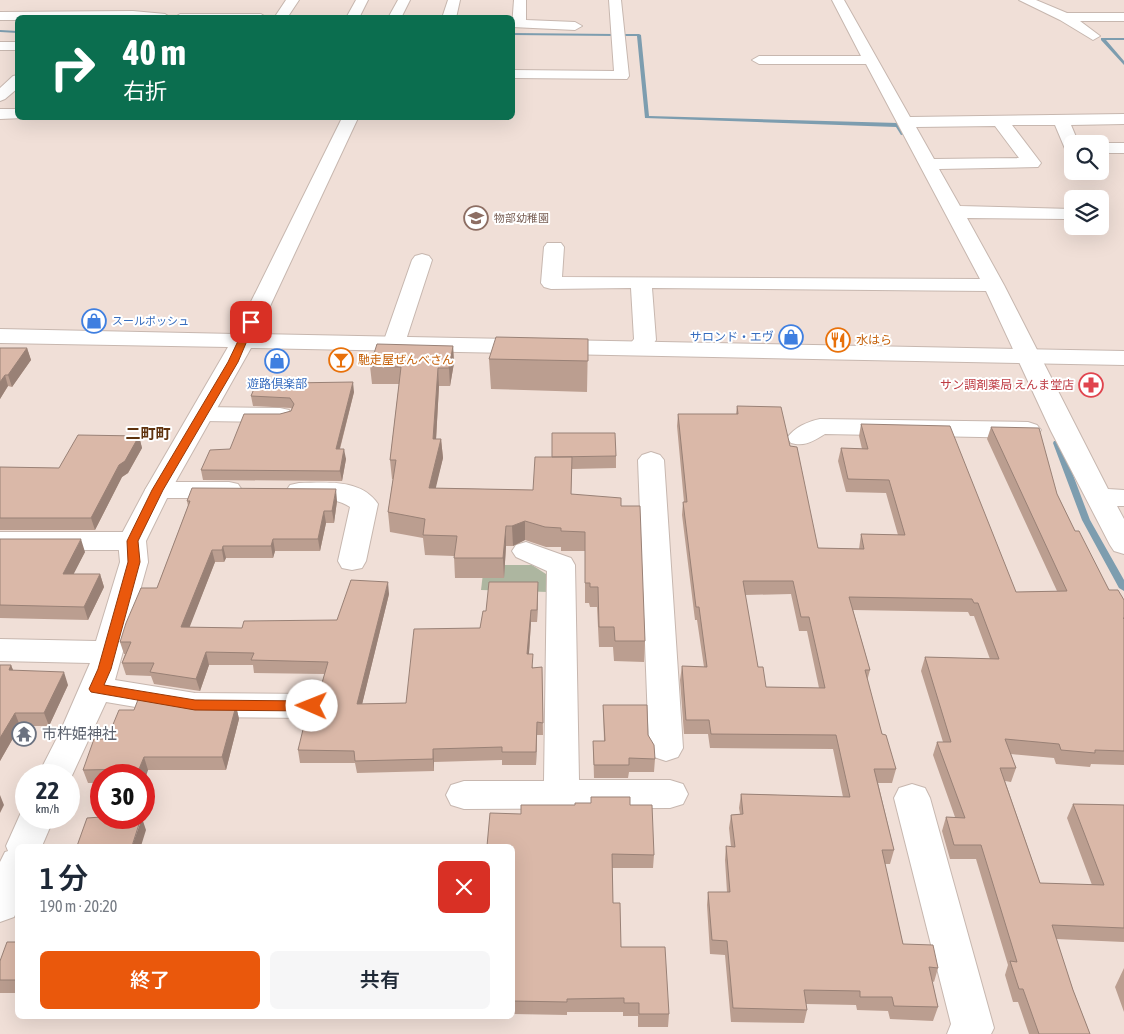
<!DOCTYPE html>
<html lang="ja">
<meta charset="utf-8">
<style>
:root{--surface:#fff;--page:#f6f6f7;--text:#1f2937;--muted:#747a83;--accent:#ea580c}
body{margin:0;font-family:"Asap Condensed","Noto Sans JP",sans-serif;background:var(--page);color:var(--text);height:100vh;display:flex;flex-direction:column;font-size:19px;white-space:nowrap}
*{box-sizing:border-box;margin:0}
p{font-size:16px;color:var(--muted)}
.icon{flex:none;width:28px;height:28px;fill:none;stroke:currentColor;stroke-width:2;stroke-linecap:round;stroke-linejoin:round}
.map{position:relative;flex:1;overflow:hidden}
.details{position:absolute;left:15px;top:844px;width:500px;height:175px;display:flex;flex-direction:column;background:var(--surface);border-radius:8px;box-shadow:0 5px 20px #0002}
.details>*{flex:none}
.top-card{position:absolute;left:15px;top:15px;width:500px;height:105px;border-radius:8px;box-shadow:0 5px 20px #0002;background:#0b6e4f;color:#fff;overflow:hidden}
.buttons{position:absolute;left:1064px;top:135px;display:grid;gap:10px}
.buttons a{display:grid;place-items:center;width:45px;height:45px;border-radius:8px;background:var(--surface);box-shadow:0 5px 20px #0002;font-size:25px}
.speed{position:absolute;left:15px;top:764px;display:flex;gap:10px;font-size:25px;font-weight:700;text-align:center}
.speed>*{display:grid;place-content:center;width:65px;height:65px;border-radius:50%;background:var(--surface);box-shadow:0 5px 20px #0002;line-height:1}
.speed small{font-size:12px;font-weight:400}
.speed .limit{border:8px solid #d22;background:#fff;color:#111}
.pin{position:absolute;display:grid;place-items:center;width:42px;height:42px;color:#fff;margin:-21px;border-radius:10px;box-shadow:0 2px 8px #0006}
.me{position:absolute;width:55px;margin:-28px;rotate:271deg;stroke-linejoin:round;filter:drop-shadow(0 0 4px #0008)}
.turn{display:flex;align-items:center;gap:18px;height:105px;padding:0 25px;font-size:22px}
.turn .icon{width:65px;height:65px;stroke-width:2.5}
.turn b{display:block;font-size:35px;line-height:42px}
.round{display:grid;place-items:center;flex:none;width:52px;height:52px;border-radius:8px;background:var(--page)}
.summary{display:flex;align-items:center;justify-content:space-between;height:85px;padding:0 25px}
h1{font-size:30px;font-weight:600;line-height:38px}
.cta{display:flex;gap:10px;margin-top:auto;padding:10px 25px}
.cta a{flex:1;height:58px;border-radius:8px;background:var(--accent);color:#fff;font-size:20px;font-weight:600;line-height:58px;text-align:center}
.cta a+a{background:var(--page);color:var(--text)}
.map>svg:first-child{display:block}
.green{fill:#adb6a0}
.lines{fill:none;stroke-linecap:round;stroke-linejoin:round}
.stream{fill:#7d9daf;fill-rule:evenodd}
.street-casing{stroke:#c7b7af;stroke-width:2}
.secondary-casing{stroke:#c7b7af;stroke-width:2}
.street{fill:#fff;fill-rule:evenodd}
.secondary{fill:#fff;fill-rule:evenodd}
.wall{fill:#bb9e90;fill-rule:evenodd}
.shaded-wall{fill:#998176}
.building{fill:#dab8a8;stroke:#998176;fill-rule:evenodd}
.route{fill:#ea580c;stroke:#983908}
.labels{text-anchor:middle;stroke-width:4;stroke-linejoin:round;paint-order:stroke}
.far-education-label{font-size:11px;fill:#785e54;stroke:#fff;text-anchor:start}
.far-shop-label{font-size:11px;fill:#366cbe;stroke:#fff;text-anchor:start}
.shop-label{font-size:12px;fill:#366cbe;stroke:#fff;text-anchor:end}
.food-label{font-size:12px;fill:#c56008;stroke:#fff;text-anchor:start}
.health-label{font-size:12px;fill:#be3a42;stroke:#fff;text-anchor:end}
.quarter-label{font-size:15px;font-weight:bold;fill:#5f330e;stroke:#fff}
.near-worship-label{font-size:15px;fill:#5b616d;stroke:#fff;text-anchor:start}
</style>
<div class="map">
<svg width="1124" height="1034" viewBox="0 0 1124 1034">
<rect width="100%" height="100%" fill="#f0dfd7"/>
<path class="green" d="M484,565H532L546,574L548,592L481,590Z"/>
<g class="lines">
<path class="stream" d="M0,30L18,31V33L0,32Z
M512,33L615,34L617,35L615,36L512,35Z
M621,34H639L641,35L649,116L898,123L900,124L906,134L901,135L896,127L645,118L637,36H623Z
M1101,38H1124V40H1106L1124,61V65L1101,40Z
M1054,441H1057L1061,443L1090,520L1124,580V591L1119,588L1082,520L1053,443Z"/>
<g class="street-casing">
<path id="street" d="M286,0H299L287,18H274Z
M356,0H368L359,18H346Z
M448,0H460L456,18H442Z
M514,0H526V20L575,22L582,26L575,30L512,27Z
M609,0H621L629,76L627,79L512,78V70L614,71Z
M832,0H844L910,117L1124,114V124L1071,125L1079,144H1072V152L1066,151L1055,125H1012L1041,163L1038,167L939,169L960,206L1072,209V217L1066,219L967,218L1004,285L1108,489L1124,490V506H1117L1124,519V554L1114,551L1110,545L1051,431L986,291L652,288L656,340C648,351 643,357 629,354L626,349L634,339L631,288L551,289L544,287L541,283L544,247L547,243H561L564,247L562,277L980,279L866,64H759L752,60L759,56H861ZM995,126L1019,158L934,159L916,127Z
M1019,0H1036L1067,13H1124V21H1080L1100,36L1093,40L1060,20Z
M133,11L165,14L171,18H18V20H0V12Z
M180,14H261L267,18H174Z
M0,42H18V50H0Z
M18,75V88L5,99L0,101V88L13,76Z
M0,109H18V118H23L0,119Z
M1100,143H1124V153H1100V144H1097Z
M422,254L429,256L432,260L405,343L402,348L394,350L386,348L383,343L412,260L415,256Z
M202,407L280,408L289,410L292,415L289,420L280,422L202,421L193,419L190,414L193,409Z
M820,419L1028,422L1037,425L1041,430L1037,435L1028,438L825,434C813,441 805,447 791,443L787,438C794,428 808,421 820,419Z
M651,452L660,455L664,460L683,748L678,757L666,761L654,757L649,748L638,460L642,455Z
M158,482H229L238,484L242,490L238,496L229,498H158L149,496L145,490L149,484Z
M299,483C326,483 360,478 378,504L366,561L362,568L352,570L342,568L338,561L350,507C330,494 312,502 290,497L286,491L290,485Z
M0,532H132L142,535L146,541L142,547L132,550H0Z
M526,542L571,558L575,565L579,780H670L683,784L688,794L683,804L670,808L464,809L451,805L446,795L451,785L464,781H544L547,571L516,557L512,551L516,545Z
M134,553L144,555L148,562L115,680L195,693L312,694L324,697L328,706L324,715L312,718L195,717L106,702L69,782V775H38L60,732L90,663L0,661V639L96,641L120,562L124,555Z
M912,784L925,788L930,798L994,1028L991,1034H947L951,1024L894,798L899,788Z
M26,807V818H54L42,846H18V909L14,917L0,922V862L5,852L8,851L6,846L23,808Z"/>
</g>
<g class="secondary-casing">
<path id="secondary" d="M398,0H410L401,18H388Z
M342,118H358L257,334L1124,351V365L251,348L171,490L146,541L148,562L144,569L134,571L124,569L120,562L118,541L145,490L228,347L0,343V329L235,334Z"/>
</g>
<use href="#street" class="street"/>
<use href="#secondary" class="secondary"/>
</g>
<path class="wall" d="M588,339L587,392L491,389L489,359Z
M453,346L454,363L450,386H439L436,439H441L443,458L435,488L533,490L552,457L616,456V468L572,469L571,494L621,506L645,641L644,662L614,661L613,647H599L597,607H590L589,603H585V551H561V547H546L525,540L513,546H506L504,578H455L454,556L425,555L423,538L390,532L388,512L393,479H392L390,460L399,384H372L370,366Z
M0,348H27L31,360L12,387L8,386L0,399Z
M291,383L354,392L340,449L346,459L342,481L203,480L201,470L280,414L291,411L292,409L291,408L253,406L251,396Z
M737,406L790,446L818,548L859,549L861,534L898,535L886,493L846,492L838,461L841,448L862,449L859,436L861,424L1016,592L1057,591L987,439L991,427L1057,494L1075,531L1109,590L1124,600V765L1091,764L1090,767L1056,764L1054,758L1011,754L1016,768L1011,782L1005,781L1040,883L1092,885L1067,818L1073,804L1124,805V942L1056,939L1073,990L1090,1034H1029L1018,1002H1013L1005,975L1008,965L976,859H950L942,831L946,817H955L933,755L937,742H943L921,671L925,657L990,659L974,616H970L968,612L853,610L870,670L867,681L882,734L896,769L892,783H878L894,850L890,864H885L903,944L938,968L934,982L932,981L938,1007L933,1021L890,1019L888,1011L857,1010L856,1005L806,1004L807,1010L804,1023L731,1022L725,955L710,954L707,905L708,892H727L725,860L726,846L731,847L729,828L731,815L740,814L739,808L741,794L843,797L833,749L710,748L708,734H684L680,680L682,666L704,667L697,620H695L682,515L683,502H684L677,426L678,414H736ZM791,594L799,631H807L819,688L766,687L758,667L745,595Z
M139,436L142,448L128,473L122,477L95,530H0V467L59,468Z
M187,501H337L334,523H326L320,551H275L273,558H226L224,562H215L189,627L242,628L337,620L389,594L362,704L406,703L480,628L486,611L538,595L537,622H531L529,654L533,668L542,667L543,735H537L536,765H502V760L434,762V771L357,773L355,763H300L298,750L315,709L322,704L326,698L322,683L325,674L254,673L253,665H209L200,691L154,684L151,676L126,675L122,663L125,654H124L120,642L157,588L188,506Z
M0,539L85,552L73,574H100L104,587L88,620L0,618Z
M0,665H11L13,670L68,685L49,726H20L0,761Z
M187,705L236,706L239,719L226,770H148L144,775H101V783H88L83,770L107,739L134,710Z
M603,705L648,735L655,759L654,772H629L628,778H594L593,741H604Z
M575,805H630L654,855L653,868H612L613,903L621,947L669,1014L668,1027H638V1016H623V1012H567V1015L512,1014V846L521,814Z
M18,942V993H0V961Z
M1124,968V1012L1115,987Z
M196,1016H240L239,1017Z"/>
<path class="shaded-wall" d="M453,346L454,363L450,386L449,368Z
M27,348L31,360L12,387L8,375Z
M438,368L439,386L435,458L433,439Z
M5,375L8,386L0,399V382Z
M353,382L354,392L337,459L336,449Z
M139,436L142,448L128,473L122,477L95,530L91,518L119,465Z
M441,439L443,458L431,508L429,488Z
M344,449L346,459L342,481L340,471Z
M336,489L337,501L334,523L332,511Z
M324,511L326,523L320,551L318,539Z
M525,521V540L513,546L512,526Z
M506,526V546L504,578L503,558Z
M81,539L85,552L67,587L63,574Z
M273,539L275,551L273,558L271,546Z
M223,546L226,558L224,562L222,550Z
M212,550L215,562L185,639L181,627Z
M100,574L104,587L88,620L84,607Z
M388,582L389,594L359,717L357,704Z
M538,582V595L537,622V610Z
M531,610V622L528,667L527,654Z
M206,652L209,665L200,691L196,679Z
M11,665L16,678L9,670Z
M64,672L68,685L49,726L44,713Z
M236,706L239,719L226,770L222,757Z
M15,713L20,726L0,761V738Z
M537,722V735L536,765V752Z
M433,749L434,762V771L433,759Z
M144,757L148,770L144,783V775H141L139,769Z
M0,795L4,805L0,813Z
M142,818L146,830L141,846H132Z"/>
<path class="building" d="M496,337L588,339V361L489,359Z
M377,344L453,346L449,368H438L433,439H441L429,488L533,490L535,457H572L571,494L621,498V506H640L645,641H615L614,627H599L598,587H590V583H585V532L561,531V528L545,527L525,521L512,526H506L503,558H454L457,536L423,535L425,519L388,512L396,460H390L401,367L370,366Z
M0,348H27L8,375H5L0,382Z
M258,379H290L289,383L353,382L336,449H344L340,471L201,470L210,450L230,449L244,414H280L291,411L294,404L290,398L251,396Z
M737,406L781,407L790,446L797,447L818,548L864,549L861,534L905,535L889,480L848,479L841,448L868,449L861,424L950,426L1016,592L1067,591L991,427L1039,428L1057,494L1075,531H1079L1109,590H1118L1124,600V618H1123L1124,619V751L1095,750V753L1061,750L1059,744L1005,739L1016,768H1000L1040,883L1104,885L1073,804L1124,805V928L1052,925L1073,990L1090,1034H1039L1023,989H1019L1010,961L1017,962L981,845H954L946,817L965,818L937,742H951L925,657L999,659L978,603H974L972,599L849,597L870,670H865L882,734L886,735L896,769H874L894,850H882L903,944L933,945L938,968L929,967L938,1007L894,1006L892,997H860V991L804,990L807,1010L733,1008L727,941L712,940L708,892H730L726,846L735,847L731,815L743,814L741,794L850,797L836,735L711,734L709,720H686L682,666L707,667L699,607H696L683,502H687L678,414H738ZM743,581H793L801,617H809L825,688L766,687L763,667H758Z
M552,433H615L616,456L552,457Z
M78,435L139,436L125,461L119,465L91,518H0V467L59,468Z
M192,488L336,489L332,511H324L318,539H273L271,546H223L222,550H212L181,627L242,628L244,621L337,620L351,580L388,582L357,704L406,703L414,629L480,628L483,611H486L489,582H538L537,610H531L527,654H533L532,668L542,667L543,723L537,722L536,752H502V747L433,749V759L355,761L354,751L298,750L308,709H315L316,706L322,704L328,694L322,683L328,662L251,660L254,653L206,652L196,679L150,672L154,663H122L131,642H120L126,623L141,588H157L190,501H187Z
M0,539H81L63,574H100L84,607L0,605Z
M0,665H11L9,670L64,672L44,713H15L0,738Z
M139,697L187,705L236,706L222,757H144L139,769L83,770L94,739H107L119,710H134Z
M603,705H647L648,735L654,745L655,759L629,758V765H594L593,741H605Z
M591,797H630V805H652L654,855L612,854L613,903H620L621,947H665L669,1014H639V1003H624V998L567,999V1002L512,1001V846H487L490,813L521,814V805H575V803H591Z
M87,818L101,817L141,818L132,846H77Z
M7,942H18V980H0V961Z"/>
<path class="route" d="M248,320L255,322L238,362L163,490L138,541L140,562L111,669L104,685L195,700L312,701L319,706L312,711L195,710L91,692L89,689L98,669L128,562L127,541L152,490L228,362Z"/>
<defs>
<g id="school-ring" transform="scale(1.25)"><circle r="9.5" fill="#fff" stroke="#8d6e63" stroke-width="1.5"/><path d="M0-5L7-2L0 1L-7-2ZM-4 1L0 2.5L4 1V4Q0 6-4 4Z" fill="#8d6e63"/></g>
<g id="shop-ring" transform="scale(1.25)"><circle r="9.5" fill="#fff" stroke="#3f7fe0" stroke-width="1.5"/><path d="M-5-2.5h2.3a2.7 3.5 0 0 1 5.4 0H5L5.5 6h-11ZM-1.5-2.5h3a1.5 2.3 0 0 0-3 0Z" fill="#3f7fe0"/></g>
<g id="restaurant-ring" transform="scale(1.25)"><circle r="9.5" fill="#fff" stroke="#e8710a" stroke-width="1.5"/><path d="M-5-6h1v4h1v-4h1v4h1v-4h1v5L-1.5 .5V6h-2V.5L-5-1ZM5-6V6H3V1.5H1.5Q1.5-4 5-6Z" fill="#e8710a"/></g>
<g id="bar-ring" transform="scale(1.25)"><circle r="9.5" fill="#fff" stroke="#e8710a" stroke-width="1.5"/><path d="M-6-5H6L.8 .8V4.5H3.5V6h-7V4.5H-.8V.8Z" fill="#e8710a"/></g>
<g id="pharmacy-ring" transform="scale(1.25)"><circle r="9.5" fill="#fff" stroke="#e0444e" stroke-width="1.5"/><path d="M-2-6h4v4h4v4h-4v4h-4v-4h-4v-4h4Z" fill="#e0444e"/></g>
<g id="temple-ring" transform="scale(1.25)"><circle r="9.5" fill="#fff" stroke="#6b7280" stroke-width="1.5"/><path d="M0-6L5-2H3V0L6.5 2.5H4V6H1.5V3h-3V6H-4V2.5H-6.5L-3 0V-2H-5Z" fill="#6b7280"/></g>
</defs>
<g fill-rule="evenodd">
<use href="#school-ring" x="476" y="218"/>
<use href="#shop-ring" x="94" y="321"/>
<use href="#shop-ring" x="791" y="337"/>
<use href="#restaurant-ring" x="838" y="340"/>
<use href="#bar-ring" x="341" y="360"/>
<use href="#shop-ring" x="277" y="361"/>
<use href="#pharmacy-ring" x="1091" y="385"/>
<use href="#temple-ring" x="24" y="734"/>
</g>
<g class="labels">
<g class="far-education-label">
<text x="494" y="222">物部幼稚園</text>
</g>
<g class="far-shop-label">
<text x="112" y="325">スールポッシュ</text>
</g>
<g class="shop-label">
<text x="774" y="341">サロンド・エヴ</text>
<text x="277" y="388" text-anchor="middle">遊路倶楽部</text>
</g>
<g class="food-label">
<text x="856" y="344">水はら</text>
<text x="358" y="364">馳走屋ぜんべさん</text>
</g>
<g class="health-label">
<text x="1074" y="389">サン調剤薬局 えんま堂店</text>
</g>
<g class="quarter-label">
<text x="148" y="439">二町町</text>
</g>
<g class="near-worship-label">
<text x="42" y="739">市杵姫神社</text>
</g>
</g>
</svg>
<div class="buttons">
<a><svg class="icon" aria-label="search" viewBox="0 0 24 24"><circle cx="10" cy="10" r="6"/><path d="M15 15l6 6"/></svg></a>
<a><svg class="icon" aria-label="layers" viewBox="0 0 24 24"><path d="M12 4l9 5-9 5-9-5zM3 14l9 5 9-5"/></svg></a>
</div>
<div class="speed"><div>22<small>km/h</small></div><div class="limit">30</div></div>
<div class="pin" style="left:251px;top:322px;background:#d93025"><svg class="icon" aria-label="arrive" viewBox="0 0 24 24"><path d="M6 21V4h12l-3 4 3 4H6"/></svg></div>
<svg class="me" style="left:312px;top:706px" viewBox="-20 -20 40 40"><circle r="19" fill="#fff"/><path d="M0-13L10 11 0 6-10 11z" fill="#ea580c"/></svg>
<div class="top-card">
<div class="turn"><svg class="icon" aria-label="right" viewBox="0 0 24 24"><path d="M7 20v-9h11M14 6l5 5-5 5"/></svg><div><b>40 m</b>右折</div></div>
</div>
<section class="details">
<div class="summary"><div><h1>1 分</h1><p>190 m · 20:20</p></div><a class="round" style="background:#d93025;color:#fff"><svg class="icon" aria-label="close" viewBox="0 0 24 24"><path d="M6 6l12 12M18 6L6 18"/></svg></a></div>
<div class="cta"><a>終了</a><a>共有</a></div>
</section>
</div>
